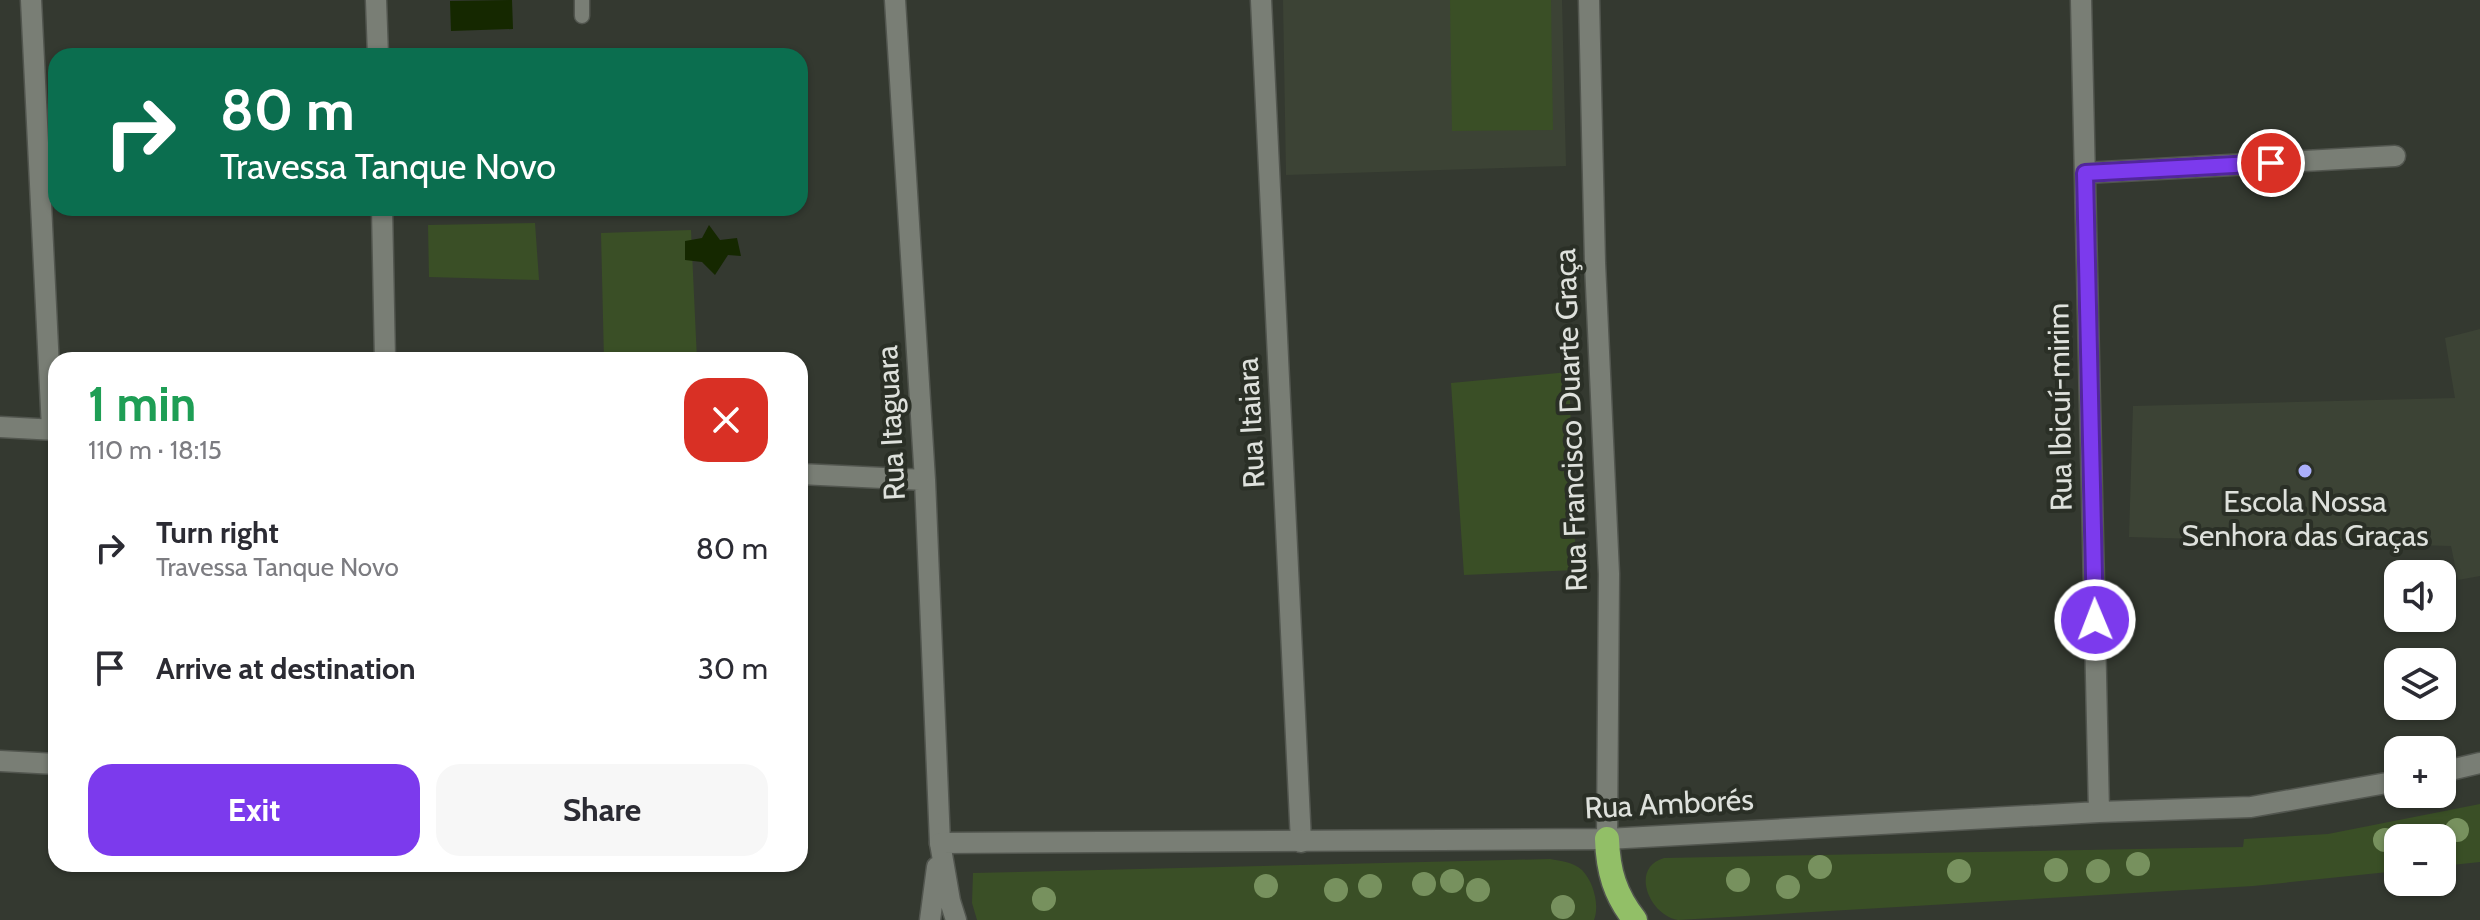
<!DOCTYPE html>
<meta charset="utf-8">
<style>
:root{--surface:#fff;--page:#f7f7f7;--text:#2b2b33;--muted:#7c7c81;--accent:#7c3aed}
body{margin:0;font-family:Cabin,sans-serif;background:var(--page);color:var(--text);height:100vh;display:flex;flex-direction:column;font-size:30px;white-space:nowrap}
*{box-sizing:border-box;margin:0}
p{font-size:26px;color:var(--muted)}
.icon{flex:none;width:44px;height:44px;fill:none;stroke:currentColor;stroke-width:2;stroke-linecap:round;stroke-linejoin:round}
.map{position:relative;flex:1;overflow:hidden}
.drawer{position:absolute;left:48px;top:352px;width:760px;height:520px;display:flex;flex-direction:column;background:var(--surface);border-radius:24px;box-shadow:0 2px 6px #0004}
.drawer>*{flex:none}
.hud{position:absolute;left:48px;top:48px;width:760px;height:168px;border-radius:24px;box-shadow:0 2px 6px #0004;background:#0b6e4f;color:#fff;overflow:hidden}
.controls{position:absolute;left:2384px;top:560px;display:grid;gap:16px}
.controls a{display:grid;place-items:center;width:72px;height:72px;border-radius:16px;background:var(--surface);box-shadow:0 2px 6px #0004;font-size:40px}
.pin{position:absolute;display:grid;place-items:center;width:68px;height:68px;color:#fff;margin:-34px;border:4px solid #fff;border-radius:50%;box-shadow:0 2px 8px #0007}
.me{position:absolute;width:88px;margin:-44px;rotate:359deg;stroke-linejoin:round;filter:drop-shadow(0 0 6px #0008)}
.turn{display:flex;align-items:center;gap:28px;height:168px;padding:0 40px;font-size:36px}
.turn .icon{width:104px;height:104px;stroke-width:2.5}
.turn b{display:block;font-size:56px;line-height:68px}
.round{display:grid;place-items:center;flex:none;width:84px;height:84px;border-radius:24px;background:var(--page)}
.overview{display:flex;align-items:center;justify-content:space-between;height:136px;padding:0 40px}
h1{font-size:48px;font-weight:800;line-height:60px;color:#1e9e55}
.button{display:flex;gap:16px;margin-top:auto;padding:16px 40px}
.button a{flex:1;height:92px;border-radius:24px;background:var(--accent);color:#fff;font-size:32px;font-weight:800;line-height:92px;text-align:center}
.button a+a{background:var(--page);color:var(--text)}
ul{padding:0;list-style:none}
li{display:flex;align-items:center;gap:24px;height:120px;padding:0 40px}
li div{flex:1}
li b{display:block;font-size:30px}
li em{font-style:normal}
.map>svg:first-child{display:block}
.built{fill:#3c4335}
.green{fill:#3a4f26}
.water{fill:#152800}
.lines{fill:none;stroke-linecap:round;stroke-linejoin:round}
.lane-casing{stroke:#52564f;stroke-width:17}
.street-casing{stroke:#52564f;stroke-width:23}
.secondary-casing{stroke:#52564f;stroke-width:23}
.highway-casing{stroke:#52564f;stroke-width:27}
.lane{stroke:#797e75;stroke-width:14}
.street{stroke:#797e75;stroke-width:20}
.secondary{stroke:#797e75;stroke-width:20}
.highway{stroke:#92bf67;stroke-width:24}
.tree{fill:#77915e}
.route-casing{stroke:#51269a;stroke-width:20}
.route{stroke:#7c3aed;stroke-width:14}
.poi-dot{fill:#abaffb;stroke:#2a2f26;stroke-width:3}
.labels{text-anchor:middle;stroke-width:8;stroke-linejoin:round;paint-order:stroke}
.street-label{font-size:30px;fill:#dee1dc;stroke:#2a2f26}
.poi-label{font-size:30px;fill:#dee1dc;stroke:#2a2f26}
</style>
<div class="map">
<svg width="2480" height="920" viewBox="0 0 2480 920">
<rect width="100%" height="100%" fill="#343930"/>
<path class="built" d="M1283,0H1562L1566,166L1286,175Z
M2480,329V576L2458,580L2451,546L2129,537L2133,406L2455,398L2445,338Z"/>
<path class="green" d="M1450,0H1551L1553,130L1452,131Z
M535,223L539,280L429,277L428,225Z
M691,230L697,360H604L601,233Z
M1569,372L1576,570L1464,575L1451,383Z
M2480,804V862L2442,866V838H2398V871L2253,886L1678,920C1650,916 1629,868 1664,858L2243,847L2244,839L2328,834Z
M1550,859C1561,861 1573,862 1582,870C1593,881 1600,905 1594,920H977L972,903L973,873Z"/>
<path class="water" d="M512,0L513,29L451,31L450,1Z
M709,225L720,240L737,238L741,256L728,255L715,275L702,262L685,260V241L702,238Z"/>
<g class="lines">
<g class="lane-casing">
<path id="lane" d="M582,0V16"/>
</g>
<g class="street-casing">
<path id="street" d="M31,0L52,429
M376,0L378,56
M895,0L925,480L940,843
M1261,0L1301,842
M2081,0L2099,812
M2085,173L2395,156
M382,208L385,360
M0,427L56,430
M800,474L925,480
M0,761L56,764
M2442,772L2480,763
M1607,839L2099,812L2251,807L2398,781"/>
</g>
<g class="secondary-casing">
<path id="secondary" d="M940,843L1607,839L1609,574L1595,263L1589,0
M940,843L950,901L956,920
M930,920L937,867"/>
</g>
<g class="highway-casing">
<path id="highway" d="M1607,839C1608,871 1615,895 1635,920"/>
</g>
<use href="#lane" class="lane"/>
<use href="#street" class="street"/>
<use href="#secondary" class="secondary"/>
<use href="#highway" class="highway"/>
</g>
<g class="tree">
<circle cx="2457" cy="830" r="12"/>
<circle cx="2385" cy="840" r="12"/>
<circle cx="2138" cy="864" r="12"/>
<circle cx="1820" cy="867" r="12"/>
<circle cx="2056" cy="870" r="12"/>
<circle cx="1959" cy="871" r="12"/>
<circle cx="2098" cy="871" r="12"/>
<circle cx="1738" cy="880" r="12"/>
<circle cx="1452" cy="881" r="12"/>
<circle cx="1424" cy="884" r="12"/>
<circle cx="1266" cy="886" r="12"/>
<circle cx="1370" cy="886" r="12"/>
<circle cx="1788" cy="887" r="12"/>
<circle cx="1336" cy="890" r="12"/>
<circle cx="1478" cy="890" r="12"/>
<circle cx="1044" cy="899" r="12"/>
<circle cx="1563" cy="907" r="12"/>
</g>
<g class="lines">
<g class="route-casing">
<path id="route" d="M2095,620L2085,173L2271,163"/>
</g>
<use href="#route" class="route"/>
</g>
<circle class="poi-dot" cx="2305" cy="471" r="8"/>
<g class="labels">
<g class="street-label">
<text transform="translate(2060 407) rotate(-91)" y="10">Rua Ibicuí-mirim</text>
<text transform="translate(1571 420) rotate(-92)" y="10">Rua Francisco Duarte Graça</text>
<text transform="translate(891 423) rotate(-93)" y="10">Rua Itaguara</text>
<text transform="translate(1251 423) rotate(-93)" y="10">Rua Itaiara</text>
<text transform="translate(1669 804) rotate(-3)" y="10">Rua Amborés</text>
</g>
<g class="poi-label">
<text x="2305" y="512">Escola Nossa<tspan x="2305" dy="34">Senhora das Graças</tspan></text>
</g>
</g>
</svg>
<div class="controls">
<a><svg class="icon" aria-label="sound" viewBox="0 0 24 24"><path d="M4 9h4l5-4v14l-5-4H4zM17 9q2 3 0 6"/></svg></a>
<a><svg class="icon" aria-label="layers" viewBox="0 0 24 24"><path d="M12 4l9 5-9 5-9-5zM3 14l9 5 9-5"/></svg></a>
<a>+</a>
<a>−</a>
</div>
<div class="pin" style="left:2271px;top:163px;background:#d93025"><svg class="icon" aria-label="arrive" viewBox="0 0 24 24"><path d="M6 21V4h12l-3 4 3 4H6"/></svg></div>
<svg class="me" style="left:2095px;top:620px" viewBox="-20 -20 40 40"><circle r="17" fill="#7c3aed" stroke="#fff" stroke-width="3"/><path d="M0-11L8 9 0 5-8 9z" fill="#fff"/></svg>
<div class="hud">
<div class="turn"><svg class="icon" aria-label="right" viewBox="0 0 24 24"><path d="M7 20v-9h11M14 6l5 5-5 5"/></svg><div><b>80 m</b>Travessa Tanque Novo</div></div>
</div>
<section class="drawer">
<div class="overview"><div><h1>1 min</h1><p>110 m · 18:15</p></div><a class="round" style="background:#d93025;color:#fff"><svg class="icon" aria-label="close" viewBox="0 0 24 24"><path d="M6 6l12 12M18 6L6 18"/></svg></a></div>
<ul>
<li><svg class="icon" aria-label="right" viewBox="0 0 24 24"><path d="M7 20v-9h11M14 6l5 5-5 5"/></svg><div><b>Turn right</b><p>Travessa Tanque Novo</p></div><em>80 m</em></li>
<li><svg class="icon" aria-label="arrive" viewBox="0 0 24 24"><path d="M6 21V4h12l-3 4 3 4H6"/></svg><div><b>Arrive at destination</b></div><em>30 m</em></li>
</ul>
<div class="button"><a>Exit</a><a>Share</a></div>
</section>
</div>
